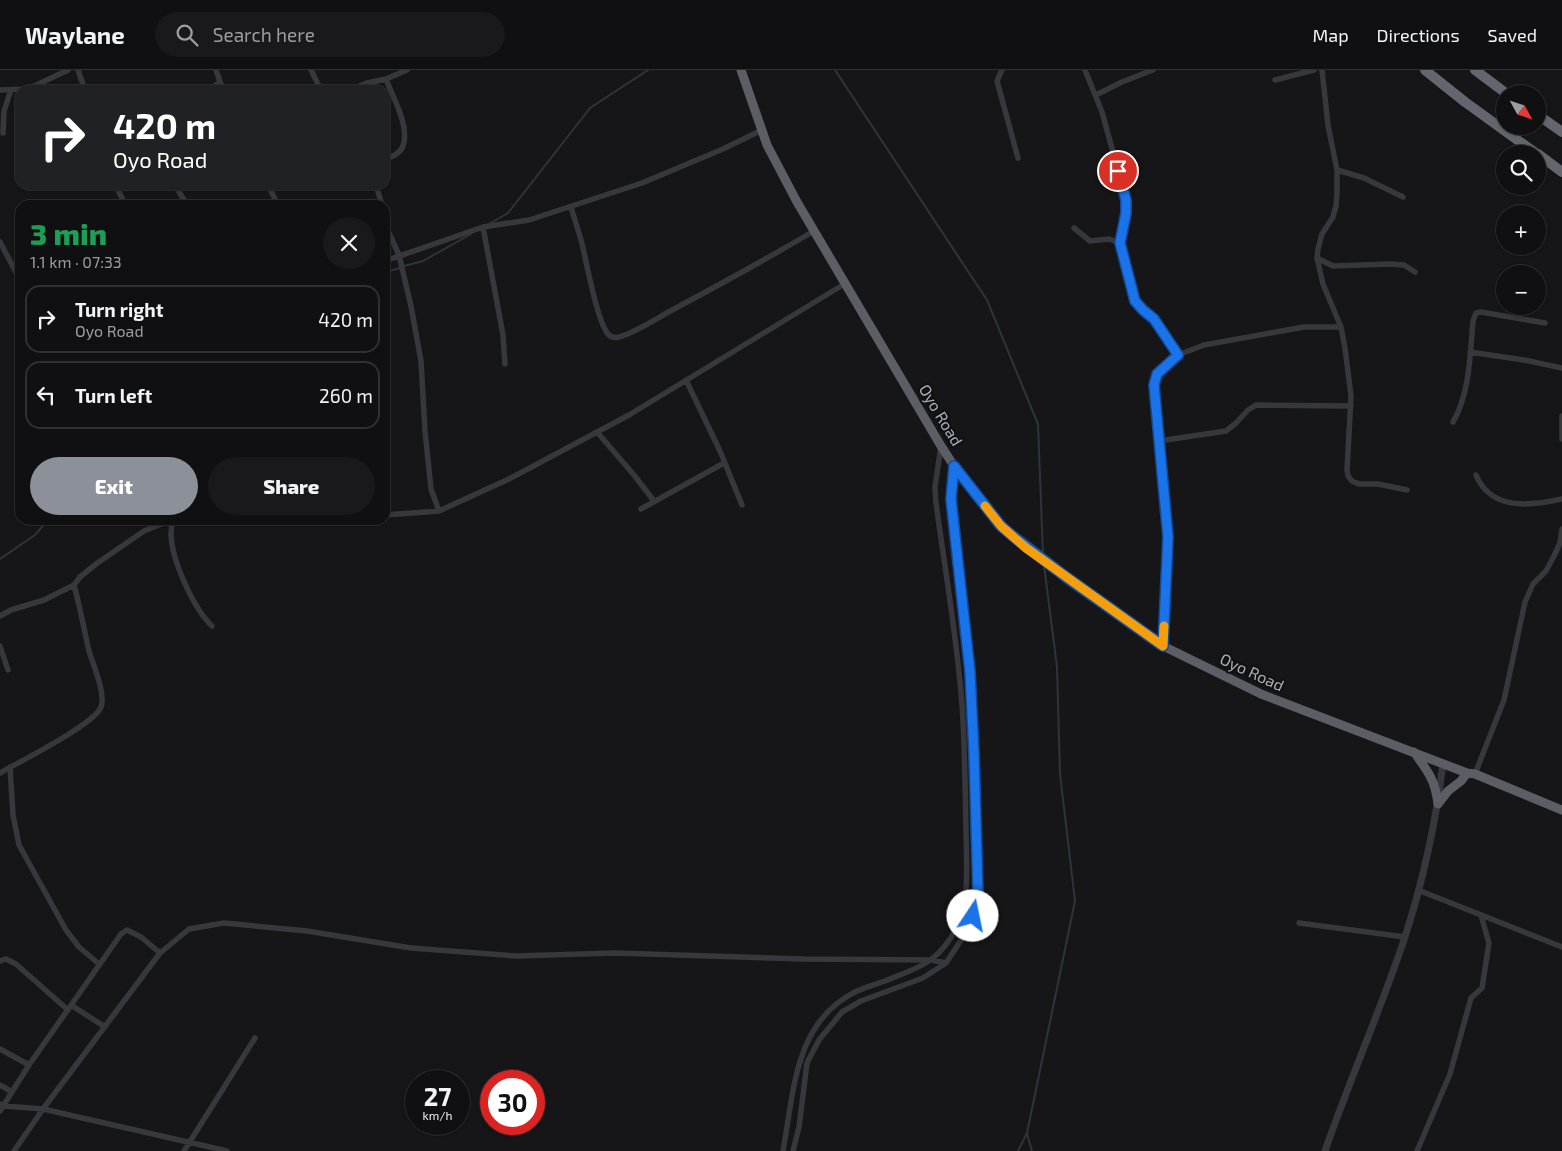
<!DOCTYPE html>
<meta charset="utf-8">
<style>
:root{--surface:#101012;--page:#19191b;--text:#f1f3f6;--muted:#9c9d9f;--line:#303032;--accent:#8c9099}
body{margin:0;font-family:"Exo 2",sans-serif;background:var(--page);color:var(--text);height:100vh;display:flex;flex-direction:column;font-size:19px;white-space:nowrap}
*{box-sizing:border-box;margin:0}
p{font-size:16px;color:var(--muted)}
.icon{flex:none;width:28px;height:28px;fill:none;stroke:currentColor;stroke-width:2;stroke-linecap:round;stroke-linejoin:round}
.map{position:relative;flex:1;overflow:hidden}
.side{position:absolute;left:15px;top:130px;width:375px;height:325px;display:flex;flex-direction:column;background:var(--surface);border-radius:15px;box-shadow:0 1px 4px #0004,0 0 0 1px var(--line)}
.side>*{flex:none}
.banner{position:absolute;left:15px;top:15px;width:375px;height:105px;border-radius:15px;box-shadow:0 1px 4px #0004,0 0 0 1px var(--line);background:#202124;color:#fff;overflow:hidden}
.needle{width:32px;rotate:130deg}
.tools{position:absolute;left:1496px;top:15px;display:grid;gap:10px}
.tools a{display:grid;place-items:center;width:50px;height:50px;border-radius:50%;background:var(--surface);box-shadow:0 1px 4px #0004,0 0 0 1px var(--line);font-size:25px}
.speed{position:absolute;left:405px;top:1000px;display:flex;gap:10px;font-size:25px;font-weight:700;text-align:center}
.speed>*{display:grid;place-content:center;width:65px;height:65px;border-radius:50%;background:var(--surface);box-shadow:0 1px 4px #0004,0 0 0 1px var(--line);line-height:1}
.speed small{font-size:12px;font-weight:400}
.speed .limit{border:8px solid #d22;background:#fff;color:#111}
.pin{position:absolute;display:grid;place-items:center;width:42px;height:42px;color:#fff;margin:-21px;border:2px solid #fff;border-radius:50%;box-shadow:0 1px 5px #0007}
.me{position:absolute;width:55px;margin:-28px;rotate:11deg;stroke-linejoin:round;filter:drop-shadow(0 0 4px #0008)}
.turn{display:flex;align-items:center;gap:18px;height:105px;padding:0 15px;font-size:22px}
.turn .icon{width:65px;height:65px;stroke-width:2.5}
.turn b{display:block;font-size:35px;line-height:42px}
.round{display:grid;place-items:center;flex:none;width:52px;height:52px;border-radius:26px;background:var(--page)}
.summary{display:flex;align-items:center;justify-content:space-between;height:85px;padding:0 15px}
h1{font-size:30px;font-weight:800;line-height:38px;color:#1e9e55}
.primary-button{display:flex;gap:10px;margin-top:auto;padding:10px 15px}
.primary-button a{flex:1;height:58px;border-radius:30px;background:var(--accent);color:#fff;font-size:20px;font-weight:800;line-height:58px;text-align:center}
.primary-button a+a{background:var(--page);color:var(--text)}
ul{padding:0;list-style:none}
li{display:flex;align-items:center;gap:15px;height:68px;margin:0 10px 8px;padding:0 5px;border:2px solid var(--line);border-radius:15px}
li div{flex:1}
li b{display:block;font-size:19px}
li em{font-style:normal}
header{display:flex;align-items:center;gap:30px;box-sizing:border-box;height:70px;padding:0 25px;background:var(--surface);border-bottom:1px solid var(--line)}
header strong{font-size:24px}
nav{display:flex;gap:28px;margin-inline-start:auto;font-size:18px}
.search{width:350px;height:45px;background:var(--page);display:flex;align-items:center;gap:12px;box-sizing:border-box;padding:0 18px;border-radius:28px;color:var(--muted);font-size:19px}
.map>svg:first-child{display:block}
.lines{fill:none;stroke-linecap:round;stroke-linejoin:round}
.stream{stroke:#2c353c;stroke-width:2}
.minor{stroke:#37383d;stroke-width:5.5}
.tertiary{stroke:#37383d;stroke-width:7}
.trunk{stroke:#5b5e65;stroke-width:9}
.motorway{stroke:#63666e;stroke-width:10}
.route-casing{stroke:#114b97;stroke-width:12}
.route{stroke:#1a73e8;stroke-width:9}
.slow{stroke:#f59e0b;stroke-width:9}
.labels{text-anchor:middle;stroke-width:4.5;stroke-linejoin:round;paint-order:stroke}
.street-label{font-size:16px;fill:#a8adb8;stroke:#111113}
</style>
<header>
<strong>Waylane</strong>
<div class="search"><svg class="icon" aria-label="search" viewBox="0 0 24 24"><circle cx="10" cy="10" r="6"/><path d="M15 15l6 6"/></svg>Search here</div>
<nav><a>Map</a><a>Directions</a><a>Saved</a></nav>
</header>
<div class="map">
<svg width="1562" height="1081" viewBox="0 0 1562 1081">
<rect width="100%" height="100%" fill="#161618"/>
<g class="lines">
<path class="stream" d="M835,0L987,230L1038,354L1043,485
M489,154L508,143L590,38L648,0
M404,196L423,191L471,164
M385,202L400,198
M0,489L35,465L48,450
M1027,1064L1032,1081
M1018,1081L1027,1063L1075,831L1060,704L1057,597L1044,495"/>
<path class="minor" d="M78,0L85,20
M216,0L223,20
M311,0L321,20
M1002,0L997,11L1018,88
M1085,0L1102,42L1126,130V143L1120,173L1135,231L1143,240L1154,249L1178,285
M1322,0L1328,55L1337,100V122L1336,136L1333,147L1322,164L1318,179L1317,188L1323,214L1341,257L1345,278L1351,326L1347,400L1348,406L1352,411L1359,414H1378L1407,420
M1275,10L1314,0
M0,20L28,19L68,0
M210,20L220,12
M350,20L367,13L386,9L407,0
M1096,25L1122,12L1153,0
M3,63L4,41L11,20
M385,90C391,87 400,84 403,76C410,56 393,28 386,9
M1337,100L1364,108L1403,127
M116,115L125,135
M175,115L187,135
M268,115L278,135
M376,115L382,135
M571,137C574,148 578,159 581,170C586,188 597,254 609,265C612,268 615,268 619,267C637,262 657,248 674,239C721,214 768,188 814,161
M385,154L399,185L411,236L421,291L425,361L431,419L439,441
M483,157L503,265L505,294
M1074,158L1090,171L1109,169L1120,173
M0,172L20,210
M1317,188L1333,196L1390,194L1404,195L1415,202
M385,191L483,157L529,150L642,113L723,79L762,60
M1470,282L1524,290L1562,298
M686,310L720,381L742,435
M1562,346V369
M1453,352C1470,323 1470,284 1473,251L1476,243L1481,242L1545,253
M597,362L634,405L654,431
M1159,371L1226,361L1236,353L1248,340L1256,335L1351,336
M1476,405C1491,441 1530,436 1562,429
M641,439L724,393
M385,445L439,441L509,409L629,345L846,213
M172,450C172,455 171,461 171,465C172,491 194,539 212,556
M0,546L11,540L44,530L74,515L80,507L96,494L144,461L171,450
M0,576L8,600
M1163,576L1168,467L1154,315L1157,304L1168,293L1178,285L1204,275L1304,257H1341
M10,697L13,745L19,775L66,860L79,877L99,894
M0,703C19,692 95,654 101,637C106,623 93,595 89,581C84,559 80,537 74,515
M1475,704L1504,630L1525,532L1533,514L1546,501L1554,486L1560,473L1562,459
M1418,820L1562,877
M1299,853L1405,867
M0,891L6,889L16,894L68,940
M71,935L105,957
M0,979L29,995
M0,1015L12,1022
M0,1034L4,1036L43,1039L227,1081
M0,1041L29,995L121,864L127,860L141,867L160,883
M14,1081L43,1039L160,883L189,859L224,853L307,861L411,878L516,886L615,883L804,889L932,890L946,893
M184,1081L255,968
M783,1081C794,1022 794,951 857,921C866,917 876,914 885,911C912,900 933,895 950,869C972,837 966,796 966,759C965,718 965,676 962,635C957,567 945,500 936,433L935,417L941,376
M793,1081L799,1057L807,993L819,970L842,942L861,931L923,908L946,893L965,864L973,846L977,824L974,684L970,601L951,429L954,396
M1417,1081L1450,1004L1471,928L1482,918L1489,873L1481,845"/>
<path class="tertiary" d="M1325,1081C1350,1009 1381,939 1405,867C1423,811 1436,751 1443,693"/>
<path class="trunk" d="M741,0L767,75L797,132L941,376L954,396L1001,456L1026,478L1066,507L1163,576L1261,624L1467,703L1475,704L1562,740
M1414,682C1428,702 1435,709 1438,734
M1438,734L1448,721L1461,711L1467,703"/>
<path class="motorway" d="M1425,0L1465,32L1537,84
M1475,0L1507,24
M1538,45L1562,62
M1538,84L1562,102"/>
</g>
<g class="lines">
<g class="route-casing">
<path id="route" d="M973,846L978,824L974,684L970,602L951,429L954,396L1001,456L1014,467L1066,507L1163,576L1168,467L1154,315L1157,304L1178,285L1154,249L1143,240L1135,231L1120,173L1126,143V130L1118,101"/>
</g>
<use href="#route" class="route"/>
<path class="slow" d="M985,436L1001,456L1026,478L1163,576L1164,556"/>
</g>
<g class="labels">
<g class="street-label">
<text transform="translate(941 345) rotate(59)" y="6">Oyo Road</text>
<text transform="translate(1252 602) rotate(25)" y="6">Oyo Road</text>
</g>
</g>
</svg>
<div class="tools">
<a><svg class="needle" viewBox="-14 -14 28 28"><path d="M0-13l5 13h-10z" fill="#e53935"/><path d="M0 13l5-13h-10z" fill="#9c9d9f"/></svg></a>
<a><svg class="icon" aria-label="search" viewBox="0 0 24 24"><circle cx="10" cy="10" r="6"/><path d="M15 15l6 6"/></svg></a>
<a>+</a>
<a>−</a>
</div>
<div class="speed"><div>27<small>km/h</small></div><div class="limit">30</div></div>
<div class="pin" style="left:1118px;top:101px;background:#d93025"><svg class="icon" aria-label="arrive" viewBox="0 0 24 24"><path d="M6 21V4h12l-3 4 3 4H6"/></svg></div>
<svg class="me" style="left:973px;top:846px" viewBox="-20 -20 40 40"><circle r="19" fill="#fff"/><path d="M0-13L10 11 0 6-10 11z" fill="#1a73e8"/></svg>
<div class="banner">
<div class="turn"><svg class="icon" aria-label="right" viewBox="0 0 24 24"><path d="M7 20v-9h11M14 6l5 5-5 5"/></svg><div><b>420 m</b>Oyo Road</div></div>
</div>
<section class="side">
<div class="summary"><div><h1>3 min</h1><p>1.1 km · 07:33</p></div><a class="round"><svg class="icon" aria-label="close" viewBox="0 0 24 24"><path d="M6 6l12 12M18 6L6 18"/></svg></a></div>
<ul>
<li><svg class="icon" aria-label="right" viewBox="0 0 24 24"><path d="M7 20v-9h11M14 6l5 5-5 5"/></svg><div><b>Turn right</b><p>Oyo Road</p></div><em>420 m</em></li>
<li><svg class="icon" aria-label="left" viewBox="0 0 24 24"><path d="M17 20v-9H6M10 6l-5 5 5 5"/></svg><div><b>Turn left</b></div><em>260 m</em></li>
</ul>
<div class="primary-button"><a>Exit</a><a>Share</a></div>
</section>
</div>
